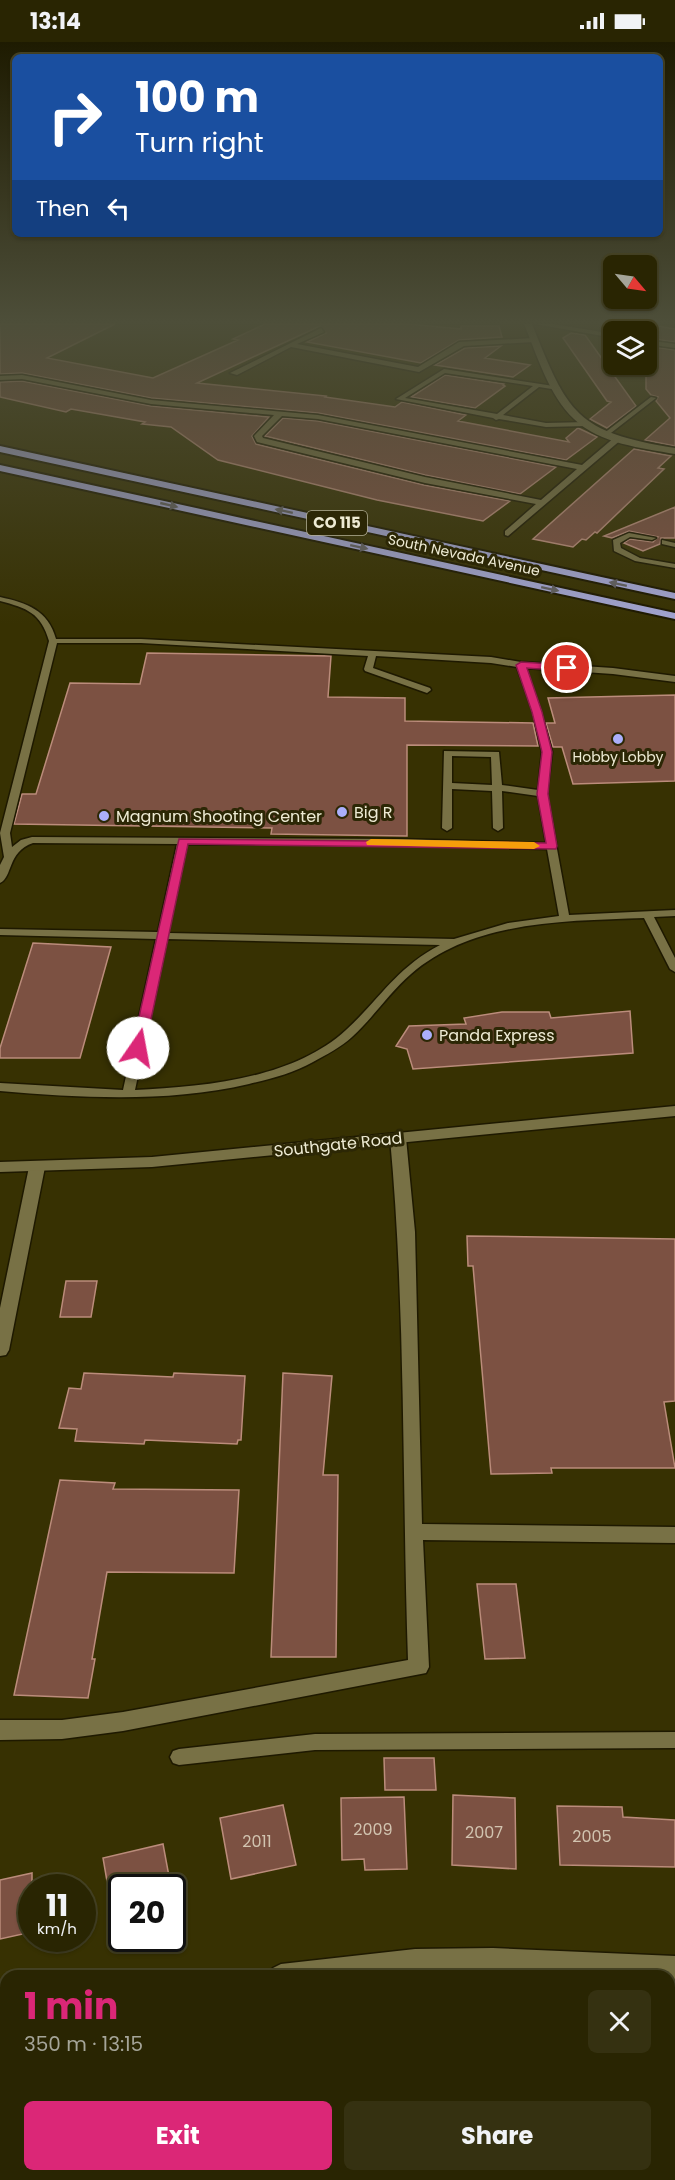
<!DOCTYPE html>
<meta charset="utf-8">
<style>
:root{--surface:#292502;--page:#353111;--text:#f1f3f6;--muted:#a5a599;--line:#454224;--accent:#db2777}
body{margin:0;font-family:Poppins,sans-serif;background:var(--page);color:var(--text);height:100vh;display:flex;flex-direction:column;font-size:22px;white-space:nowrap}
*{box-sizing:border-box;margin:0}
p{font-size:20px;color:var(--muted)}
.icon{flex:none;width:33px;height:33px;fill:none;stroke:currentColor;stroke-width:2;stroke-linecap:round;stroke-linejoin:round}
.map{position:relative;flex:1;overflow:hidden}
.drawer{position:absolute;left:0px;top:1928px;width:675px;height:212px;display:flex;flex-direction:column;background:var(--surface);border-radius:18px 18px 0 0;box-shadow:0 2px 4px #0004,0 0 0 2px var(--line)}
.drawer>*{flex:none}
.top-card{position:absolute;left:12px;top:12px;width:651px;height:183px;border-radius:9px;box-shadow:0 2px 4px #0004,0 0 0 2px var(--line);background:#1a4fa0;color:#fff;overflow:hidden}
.needle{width:39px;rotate:119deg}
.tools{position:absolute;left:603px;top:213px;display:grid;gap:12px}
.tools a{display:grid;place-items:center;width:54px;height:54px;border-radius:9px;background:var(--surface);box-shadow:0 2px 4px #0004,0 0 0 2px var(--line);font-size:30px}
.speed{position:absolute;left:18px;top:1832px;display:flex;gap:12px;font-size:30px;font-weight:700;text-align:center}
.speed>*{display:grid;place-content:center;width:78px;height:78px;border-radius:50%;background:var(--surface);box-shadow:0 2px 4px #0004,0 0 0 2px var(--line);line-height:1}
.speed small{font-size:15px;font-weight:400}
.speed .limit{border:3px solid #111;border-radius:9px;background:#fff;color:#111}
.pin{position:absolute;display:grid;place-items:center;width:51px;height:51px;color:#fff;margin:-26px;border:3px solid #fff;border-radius:50%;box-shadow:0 2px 6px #0007}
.me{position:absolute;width:66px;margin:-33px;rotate:12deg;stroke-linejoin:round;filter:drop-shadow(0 0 4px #0008)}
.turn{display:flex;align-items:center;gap:21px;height:126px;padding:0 24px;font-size:27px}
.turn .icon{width:78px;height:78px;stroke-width:2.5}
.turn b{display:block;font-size:42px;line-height:51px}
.then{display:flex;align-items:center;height:57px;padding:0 24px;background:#0003;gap:12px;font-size:22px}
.round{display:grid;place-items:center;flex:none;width:63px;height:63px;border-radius:9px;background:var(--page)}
.headline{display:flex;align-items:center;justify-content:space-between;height:102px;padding:0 24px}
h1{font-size:36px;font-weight:700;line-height:45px;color:var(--accent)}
.primary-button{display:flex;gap:12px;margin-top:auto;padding:12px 24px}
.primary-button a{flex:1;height:69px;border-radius:9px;background:var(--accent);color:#fff;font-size:24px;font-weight:700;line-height:69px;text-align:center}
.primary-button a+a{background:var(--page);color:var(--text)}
.status{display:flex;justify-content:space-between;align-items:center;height:42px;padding:0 30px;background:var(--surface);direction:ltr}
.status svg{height:16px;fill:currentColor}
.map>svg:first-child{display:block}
.building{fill:#7c5142;stroke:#bb8c7b;stroke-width:1.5}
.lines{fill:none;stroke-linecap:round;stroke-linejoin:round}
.service-casing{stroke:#1e1900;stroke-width:3}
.minor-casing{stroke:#1e1900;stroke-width:3}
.tertiary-casing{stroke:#1e1900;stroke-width:3}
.trunk-casing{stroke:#1e1900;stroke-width:4}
.service{fill:#787145;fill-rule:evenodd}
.minor{fill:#787145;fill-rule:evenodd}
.tertiary{fill:#787145;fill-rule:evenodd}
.trunk{fill:#a2a4d1;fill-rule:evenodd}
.oneway{fill:#615f61}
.route{fill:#db2777;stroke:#8e194d;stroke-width:1.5}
.slow{fill:#f59e0b}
.poi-dot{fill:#abaffb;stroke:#2c2705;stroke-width:2}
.labels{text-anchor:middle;stroke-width:6;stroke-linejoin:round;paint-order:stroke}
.far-street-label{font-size:14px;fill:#eeebd4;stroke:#2c2705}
.far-poi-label{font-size:14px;fill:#eeebd4;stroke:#2c2705}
.shield{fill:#2c2705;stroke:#b4b096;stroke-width:1.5}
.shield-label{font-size:15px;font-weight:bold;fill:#eeebd4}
.poi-label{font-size:16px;fill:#eeebd4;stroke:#2c2705;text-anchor:start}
.street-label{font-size:16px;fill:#eeebd4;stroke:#2c2705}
.near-number-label{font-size:16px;fill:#d2c4b0}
</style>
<div class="status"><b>13:14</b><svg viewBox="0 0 49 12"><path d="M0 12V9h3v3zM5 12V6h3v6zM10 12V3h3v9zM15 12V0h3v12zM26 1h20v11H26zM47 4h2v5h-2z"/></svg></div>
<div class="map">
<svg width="675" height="2138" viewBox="0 0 675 2138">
<rect width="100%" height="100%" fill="#373102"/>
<path class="building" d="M0,282H115L47,316L153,336L238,298L233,297L265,282H408L461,287V284H499L502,295L459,298L421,321L307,300L326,291L320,284L197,341L326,354L325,355L395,365L402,360L466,373L458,379L569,400L566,396L578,386L597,395L566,418L318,371L151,356L22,331L0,332Z
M646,282L675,287V300L646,296Z
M571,291L585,293L636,364L607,386L590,377L611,360L607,359L563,296Z
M501,304L485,316L530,323L513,335L435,323L465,306Z
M646,304L675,308V404L645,398L670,376L656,359L658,355L651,353L646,347Z
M445,333L504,342L503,343L505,344L475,366L411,355Z
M22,339L151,364L269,375L252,394L256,402L424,443L510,459L483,479L377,458L218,418L171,385L142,382L145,380L71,367L66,370L0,355V340Z
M283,376L318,379L556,425L520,452L425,433L265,394Z
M634,407L671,414L658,426L664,427L597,491L595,490L586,498L582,497L573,505L533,497Z
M675,465V496H661L660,502L643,509L624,501L630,497L653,500L658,495L629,489L612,496L604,494Z
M147,611L331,614L328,655L405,656V679L533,681L538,704L407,703V794L271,792L272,786L14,782L22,752H36L70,641L140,642Z
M675,653V739L573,742L562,705H553L546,681H555L548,656Z
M33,901L111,905L80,1016H0V1006Z
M630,969L633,1011L413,1027L407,1007L396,1004L409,984L466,982L464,976L502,970H549L551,976Z
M467,1194L675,1197V1359L664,1360L675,1426H551L552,1431L491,1432L473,1224H468Z
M66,1239H97L91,1275H60Z
M84,1331L173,1335L174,1331L245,1334L241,1398H238L237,1402L145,1398L144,1402L75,1399L77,1387L59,1386L69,1346L81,1347Z
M283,1331L332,1334L323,1433H338L336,1615H271Z
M60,1438L115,1441L113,1447L239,1448L234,1531L107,1530L92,1617H95L88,1656L14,1653Z
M477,1542H516L525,1616L485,1617Z
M384,1716H434L436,1748H385Z
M453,1753L515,1756L516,1827L452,1823Z
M404,1755L407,1827L365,1828L364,1817L342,1818L341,1756Z
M283,1763L296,1823L231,1837L220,1776Z
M557,1764L622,1765L623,1775L675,1778V1825L560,1823Z
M163,1802L171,1845H108L103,1816Z
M32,1831V1890L0,1897V1838Z"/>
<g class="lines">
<g class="service-casing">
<path id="service" d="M444,327L560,345V347L558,348L539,345L503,373L546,381L587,380L590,382L587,384L546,385L499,377L496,378L493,376L396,357ZM445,331L533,344L497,372L405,356Z
M651,355L656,356L607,394H603V392Z
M629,491L656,496L652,498L630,495L620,501L621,506L640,516L675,522V526L635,519L614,509L613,498Z
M662,498L675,501V505L662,502Z
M0,555C27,561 48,568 56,597H141L491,615L521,620L613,626L675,634V640L613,632L526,626L541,670L552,710L547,752L569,873L675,868V874L654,875L675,916V930L670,927L644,876C566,879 473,878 411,932C389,951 373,976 352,995C341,1005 326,1013 313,1020C294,1031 270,1037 249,1042C167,1061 83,1056 0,1049V1041L123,1048L156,897L0,893V887L158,890L177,802L33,801C7,810 13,835 0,841V823L4,815L0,791L49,599C41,571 27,566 0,559ZM57,601H141L368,614L364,627L365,629L427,651L431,648L430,646L373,626L376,614L491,621L517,625L533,670L542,710L538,748L502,743L499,710L444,709L442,786L447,789L452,786V747L492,749L493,786L498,789L503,786L502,749L538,754L546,801L397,797L32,795L21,798L12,805L10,791ZM452,714L491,715L492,743L452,741ZM187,802L397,803L547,807L559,874L508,881L454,897L168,891ZM167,897L440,903C396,926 380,957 346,988C293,1037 203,1045 135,1048Z
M675,1690V1706L315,1708L179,1723L173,1721L170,1715L173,1709L179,1707L315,1692Z
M232,2133H252L253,2138H233Z"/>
</g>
<g class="minor-casing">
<path id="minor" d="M535,282H553L614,292V296Z
M321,286L324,290L297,302L418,325L459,300L534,296L538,298L534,300L464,304L419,330L291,305L237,333L230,331Z
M646,298L675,302V306L646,302Z
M22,333L151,358L318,373L582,423L615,395L622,397L508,494L505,493V489L536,462L425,441L257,400L254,394L274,373L151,362L22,337L0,338V334ZM282,374L318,377L577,427L541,458L425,435L263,396L262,394Z
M398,1091L406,1096L415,1190L422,1482L675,1485V1501L423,1498L429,1625L426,1631L123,1689L62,1697L0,1698V1678H62L123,1670L408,1618C402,1444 406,1269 390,1096Z
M37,1120L45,1125L9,1308L6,1313L0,1314V1266L29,1125Z
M493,1906L675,1914V1938L669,1937V1934H579L493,1930L415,1931L390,1934H269L273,1926L281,1922L415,1907Z
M6,1993V2017L0,2019V1995Z
M503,2133H529L530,2138H504Z"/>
</g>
<g class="tertiary-casing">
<path id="tertiary" d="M524,282H532C568,372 576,390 675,406V412C642,406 600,402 574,377C549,354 537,313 524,282Z
M675,1064V1074L152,1125L0,1130V1120L152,1115Z"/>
</g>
<g class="trunk-casing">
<path id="trunk" d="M0,404L675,551V557L0,410Z
M0,423L675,571V577L0,429Z"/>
</g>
<use href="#service" class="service"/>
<use href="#minor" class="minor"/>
<use href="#tertiary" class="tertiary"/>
<use href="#trunk" class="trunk"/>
</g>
<defs><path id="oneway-solid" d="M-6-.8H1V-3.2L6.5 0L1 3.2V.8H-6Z" transform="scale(1.5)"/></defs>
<g class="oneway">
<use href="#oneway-solid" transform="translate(169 463) rotate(13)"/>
<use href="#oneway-solid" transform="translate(284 469) rotate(-168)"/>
<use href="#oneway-solid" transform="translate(359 505) rotate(12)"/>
<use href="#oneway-solid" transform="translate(618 542) rotate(-168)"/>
<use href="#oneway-solid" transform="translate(550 547) rotate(12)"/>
</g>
<linearGradient id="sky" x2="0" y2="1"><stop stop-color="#1e1b01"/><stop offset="0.48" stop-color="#4d4e39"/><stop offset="1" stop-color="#4d4e39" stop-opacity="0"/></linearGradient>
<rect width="675" height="582" fill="url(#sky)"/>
<path class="route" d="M521,620L567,623L572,626L567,629L527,626L542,670L552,710L548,752L557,804L556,807L188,802L145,1006L143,1009H134L132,1006L179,797L546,801L537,752L542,710L532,670L516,623Z"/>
<path class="slow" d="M371,797L534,800L540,804L534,807L367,803L366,800Z"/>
<g class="poi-dot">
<circle cx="618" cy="697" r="6"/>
<circle cx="342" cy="770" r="6"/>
<circle cx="104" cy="774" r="6"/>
<circle cx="427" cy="993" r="6"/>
</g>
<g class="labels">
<g class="far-street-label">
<text transform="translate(464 513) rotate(12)" y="5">South Nevada Avenue</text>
</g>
<g class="far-poi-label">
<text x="618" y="720">Hobby Lobby</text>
</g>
<rect class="shield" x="307" y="469" width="60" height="24" rx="4.5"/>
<g class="shield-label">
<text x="337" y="486">CO 115</text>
</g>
<g class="poi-label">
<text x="354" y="776">Big R</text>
<text x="116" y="780">Magnum Shooting Center</text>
<text x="439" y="999">Panda Express</text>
</g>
<g class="street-label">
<text transform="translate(338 1102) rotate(-6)" y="6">Southgate Road</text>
</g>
<g class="near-number-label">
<text x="373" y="1793">2009</text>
<text x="484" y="1796">2007</text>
<text x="592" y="1800">2005</text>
<text x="257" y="1805">2011</text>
</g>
</g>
</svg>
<div class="tools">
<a><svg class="needle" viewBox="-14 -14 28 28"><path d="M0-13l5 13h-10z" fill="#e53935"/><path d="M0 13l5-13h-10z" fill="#a5a599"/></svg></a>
<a><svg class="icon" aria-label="layers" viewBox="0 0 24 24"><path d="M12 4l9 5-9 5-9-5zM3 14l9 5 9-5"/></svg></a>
</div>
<div class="speed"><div>11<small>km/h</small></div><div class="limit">20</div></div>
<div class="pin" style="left:567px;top:626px;background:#d93025"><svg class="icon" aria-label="arrive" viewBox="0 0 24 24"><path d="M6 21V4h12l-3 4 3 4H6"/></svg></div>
<svg class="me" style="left:138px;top:1006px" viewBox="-20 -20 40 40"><circle r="19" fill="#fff"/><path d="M0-13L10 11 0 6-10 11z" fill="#db2777"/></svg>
<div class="top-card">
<div class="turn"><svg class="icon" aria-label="right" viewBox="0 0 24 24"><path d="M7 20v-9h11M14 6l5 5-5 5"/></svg><div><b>100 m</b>Turn right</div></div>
<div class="then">Then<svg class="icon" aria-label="left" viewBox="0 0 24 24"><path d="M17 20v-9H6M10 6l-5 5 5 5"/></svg></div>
</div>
<section class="drawer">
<div class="headline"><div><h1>1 min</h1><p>350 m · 13:15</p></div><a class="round"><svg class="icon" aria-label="close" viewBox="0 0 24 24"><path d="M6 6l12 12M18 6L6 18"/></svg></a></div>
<div class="primary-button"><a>Exit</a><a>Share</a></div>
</section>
</div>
